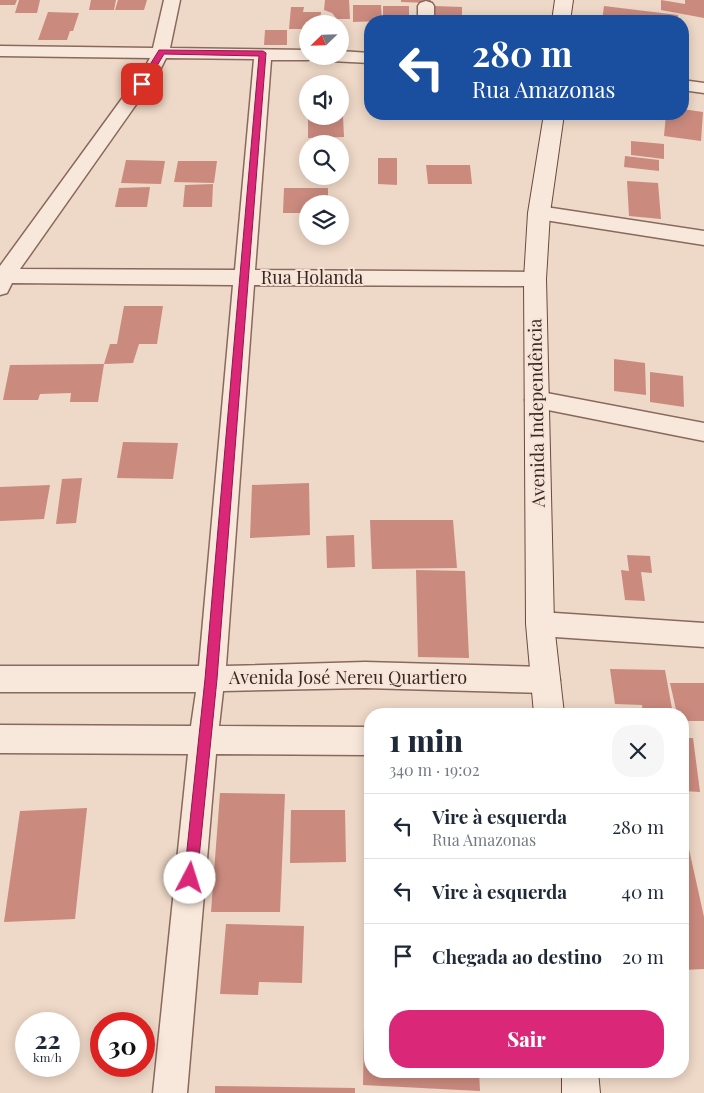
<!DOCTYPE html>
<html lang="pt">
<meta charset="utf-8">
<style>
:root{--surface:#fff;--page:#f6f6f7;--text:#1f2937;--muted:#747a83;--line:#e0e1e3;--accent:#db2777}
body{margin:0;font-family:"Playfair Display",serif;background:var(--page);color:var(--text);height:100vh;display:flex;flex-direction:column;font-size:19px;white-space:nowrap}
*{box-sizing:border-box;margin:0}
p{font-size:16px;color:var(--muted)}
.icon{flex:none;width:28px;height:28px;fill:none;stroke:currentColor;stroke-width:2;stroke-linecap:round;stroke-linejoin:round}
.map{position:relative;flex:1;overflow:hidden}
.side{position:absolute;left:364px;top:708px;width:325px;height:370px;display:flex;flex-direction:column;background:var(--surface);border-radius:20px;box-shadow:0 2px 12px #0003}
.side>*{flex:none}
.top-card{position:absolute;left:364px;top:15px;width:325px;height:105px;border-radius:20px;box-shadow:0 2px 12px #0003;background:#1a4fa0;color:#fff;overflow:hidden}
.needle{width:32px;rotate:247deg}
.controls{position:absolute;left:299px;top:15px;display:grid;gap:10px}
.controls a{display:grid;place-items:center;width:50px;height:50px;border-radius:50%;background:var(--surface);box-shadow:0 2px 12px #0003;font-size:25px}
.speed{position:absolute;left:15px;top:1012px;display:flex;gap:10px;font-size:25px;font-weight:700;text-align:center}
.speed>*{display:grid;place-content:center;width:65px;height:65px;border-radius:50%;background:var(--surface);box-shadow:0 2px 12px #0003;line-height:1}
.speed small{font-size:12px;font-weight:400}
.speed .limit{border:8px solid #d22;background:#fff;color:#111}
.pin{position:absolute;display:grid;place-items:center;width:42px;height:42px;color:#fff;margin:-21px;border-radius:10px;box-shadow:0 2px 8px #0006}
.me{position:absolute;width:55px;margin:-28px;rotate:5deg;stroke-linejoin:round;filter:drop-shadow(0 0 4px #0008)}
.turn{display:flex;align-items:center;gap:18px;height:105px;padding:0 25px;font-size:22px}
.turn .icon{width:65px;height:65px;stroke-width:2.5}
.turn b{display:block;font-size:35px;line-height:42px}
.round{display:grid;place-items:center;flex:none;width:52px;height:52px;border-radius:20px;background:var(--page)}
.summary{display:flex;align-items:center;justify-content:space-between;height:85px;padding:0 25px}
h1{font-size:30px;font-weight:800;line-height:38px}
.button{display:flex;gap:10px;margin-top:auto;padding:10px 25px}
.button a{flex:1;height:58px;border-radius:20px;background:var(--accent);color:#fff;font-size:20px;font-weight:800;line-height:58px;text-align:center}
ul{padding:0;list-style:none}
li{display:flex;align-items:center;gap:15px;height:65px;padding:0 25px;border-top:1px solid var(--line)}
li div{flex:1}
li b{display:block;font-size:19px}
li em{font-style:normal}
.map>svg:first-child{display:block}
.building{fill:#cb8a7e}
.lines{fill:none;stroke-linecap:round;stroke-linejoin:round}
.street-casing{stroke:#89695d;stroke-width:3}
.secondary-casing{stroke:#6b4a40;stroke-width:2}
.street{fill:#f8e8db;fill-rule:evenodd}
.secondary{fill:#f8e8db;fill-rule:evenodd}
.route{fill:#db2777;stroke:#8e194d}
.labels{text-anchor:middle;stroke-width:4;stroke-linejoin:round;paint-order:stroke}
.street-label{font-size:18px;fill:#3a2620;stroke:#f5e4d7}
</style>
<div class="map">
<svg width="704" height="1093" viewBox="0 0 704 1093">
<rect width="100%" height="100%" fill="#eed8c7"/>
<path class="building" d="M0,0H17L15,5H0Z
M19,0H40L37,13H15Z
M91,0H116L114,10H89Z
M118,0H147L144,10H115Z
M325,0H349L350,19H337L332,13L324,10Z
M401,0H431V3L401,2Z
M661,0L685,4V0H704V18L661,10Z
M353,5H381L382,21L353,22Z
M383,6H409V19L383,18Z
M433,6L462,7V21H432Z
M604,6L678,15V21H602Z
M291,7H304L303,12H321L320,24H308V39H300L301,29H289Z
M48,12L79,13L73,31H70L67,40H38Z
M265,30H287V45H264Z
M340,96H342L344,137L308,138V116H340Z
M682,109L703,112L701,141L664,136L666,114H682Z
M631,141L664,144V159L631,155Z
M625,156L659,160V171L624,167Z
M378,158H397V185L378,184Z
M126,160L165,161L161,184L121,183Z
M178,161H217L214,183L174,182Z
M426,165H470L472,184H428Z
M627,181L658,183L661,219L629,216Z
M213,184L212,207H183L185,185Z
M150,187L147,207H115L119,188Z
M284,188H328V204H308V213H283Z
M124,306H163L157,344H139L133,363L104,364L110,344H117Z
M614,359L645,363L646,395L614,391Z
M104,364L98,402H70L71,393L40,394L38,400H3L10,365Z
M650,372L683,376L684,407L650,402Z
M123,442L178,443L173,479L117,478Z
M82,478L76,523L56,524L62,479Z
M309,483L310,535L250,538L252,485Z
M50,485L44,519L0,521V487Z
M370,520H453L457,568L372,569Z
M354,535L355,567L327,568L326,536Z
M627,555L650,556L652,573L641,572L645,601L625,600L621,570L629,571Z
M416,570L465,571L469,658L418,657Z
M610,669L665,670L673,714H643L642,705L615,704Z
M670,683H704V721H682V714H677Z
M682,738H693L700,792L682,791Z
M220,793L285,794L280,912H211Z
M87,808L75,919L4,922L20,811Z
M291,810H345L346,862L290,863Z
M682,831H685L704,917V969L682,970Z
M226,924L304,926L302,983L259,982L258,995L220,994Z
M364,1027H370V1071H479L480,1091L363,1085Z
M215,1086L355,1088V1093H215Z"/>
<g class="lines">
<g class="street-casing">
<path id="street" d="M164,0H180L170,48L308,50V56H316L308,60H271L255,270L535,272L542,274L545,279L542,284L535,286L254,285L226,666L365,662L546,667L556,671L560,680L556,689L546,693L365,688L223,691L219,726L370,727V755L216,754L187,1093H153L188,754L0,753V725L191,726L196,692H0V666H199L233,285L12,283L7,293L0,295V266L145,67L150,58L0,56V46L153,48ZM166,58L254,59L235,270L20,269L159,72Z
M426,1L432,3L434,6V21H418V6L420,3Z
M340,51L370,53V63L331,61L325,60L323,56H340Z
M682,80L704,83V93L682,90Z
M539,206L704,231V245L532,218L529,213L532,208Z
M536,391L704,423V441L528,406L525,400L528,394Z
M540,612L704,623V647L540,636L531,632L527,624L531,616Z"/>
</g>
<g class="secondary-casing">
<path id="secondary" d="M555,0H573L570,21H552Z
M544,114H564L550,213L546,279L554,624L564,714H534L526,624L524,279L528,213Z
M562,1071H598L600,1093H562Z"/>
</g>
<use href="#street" class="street"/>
<use href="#secondary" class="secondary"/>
</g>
<path class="route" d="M159,50L263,51L266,53L217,679L197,878L195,883L190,885L186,883L184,878L205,679L259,56L164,54L145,86H139L138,84Z"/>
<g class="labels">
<g class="street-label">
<text x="312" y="284">Rua Holanda</text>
<text transform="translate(537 413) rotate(-91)" y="6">Avenida Independência</text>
<text x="348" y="684">Avenida José Nereu Quartiero</text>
</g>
</g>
</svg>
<div class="controls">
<a><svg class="needle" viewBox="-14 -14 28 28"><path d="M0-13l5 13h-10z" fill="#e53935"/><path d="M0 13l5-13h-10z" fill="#747a83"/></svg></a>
<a><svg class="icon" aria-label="sound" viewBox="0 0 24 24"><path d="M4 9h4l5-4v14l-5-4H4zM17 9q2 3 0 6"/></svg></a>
<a><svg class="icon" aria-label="search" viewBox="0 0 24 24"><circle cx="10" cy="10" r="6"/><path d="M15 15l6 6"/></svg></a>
<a><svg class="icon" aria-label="layers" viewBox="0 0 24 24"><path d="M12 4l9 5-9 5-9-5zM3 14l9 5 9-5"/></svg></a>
</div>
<div class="speed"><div>22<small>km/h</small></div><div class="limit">30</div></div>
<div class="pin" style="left:142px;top:84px;background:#d93025"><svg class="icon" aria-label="arrive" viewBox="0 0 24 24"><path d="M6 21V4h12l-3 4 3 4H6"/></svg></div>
<svg class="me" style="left:190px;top:878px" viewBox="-20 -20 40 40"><circle r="19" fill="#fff"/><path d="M0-13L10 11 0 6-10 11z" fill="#db2777"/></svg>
<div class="top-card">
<div class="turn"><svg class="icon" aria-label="left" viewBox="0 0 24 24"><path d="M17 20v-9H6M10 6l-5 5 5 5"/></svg><div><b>280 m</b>Rua Amazonas</div></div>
</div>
<section class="side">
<div class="summary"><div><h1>1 min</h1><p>340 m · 19:02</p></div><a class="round"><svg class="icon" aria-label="close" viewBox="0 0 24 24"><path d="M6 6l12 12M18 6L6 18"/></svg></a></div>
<ul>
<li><svg class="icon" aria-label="left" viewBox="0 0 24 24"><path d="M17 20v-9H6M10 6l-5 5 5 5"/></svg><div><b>Vire à esquerda</b><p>Rua Amazonas</p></div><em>280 m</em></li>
<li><svg class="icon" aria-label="left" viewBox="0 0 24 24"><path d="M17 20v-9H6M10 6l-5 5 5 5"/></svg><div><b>Vire à esquerda</b></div><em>40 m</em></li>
<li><svg class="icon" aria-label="arrive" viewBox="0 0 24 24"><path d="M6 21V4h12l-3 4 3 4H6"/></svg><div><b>Chegada ao destino</b></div><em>20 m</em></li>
</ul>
<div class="button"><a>Sair</a></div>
</section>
</div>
